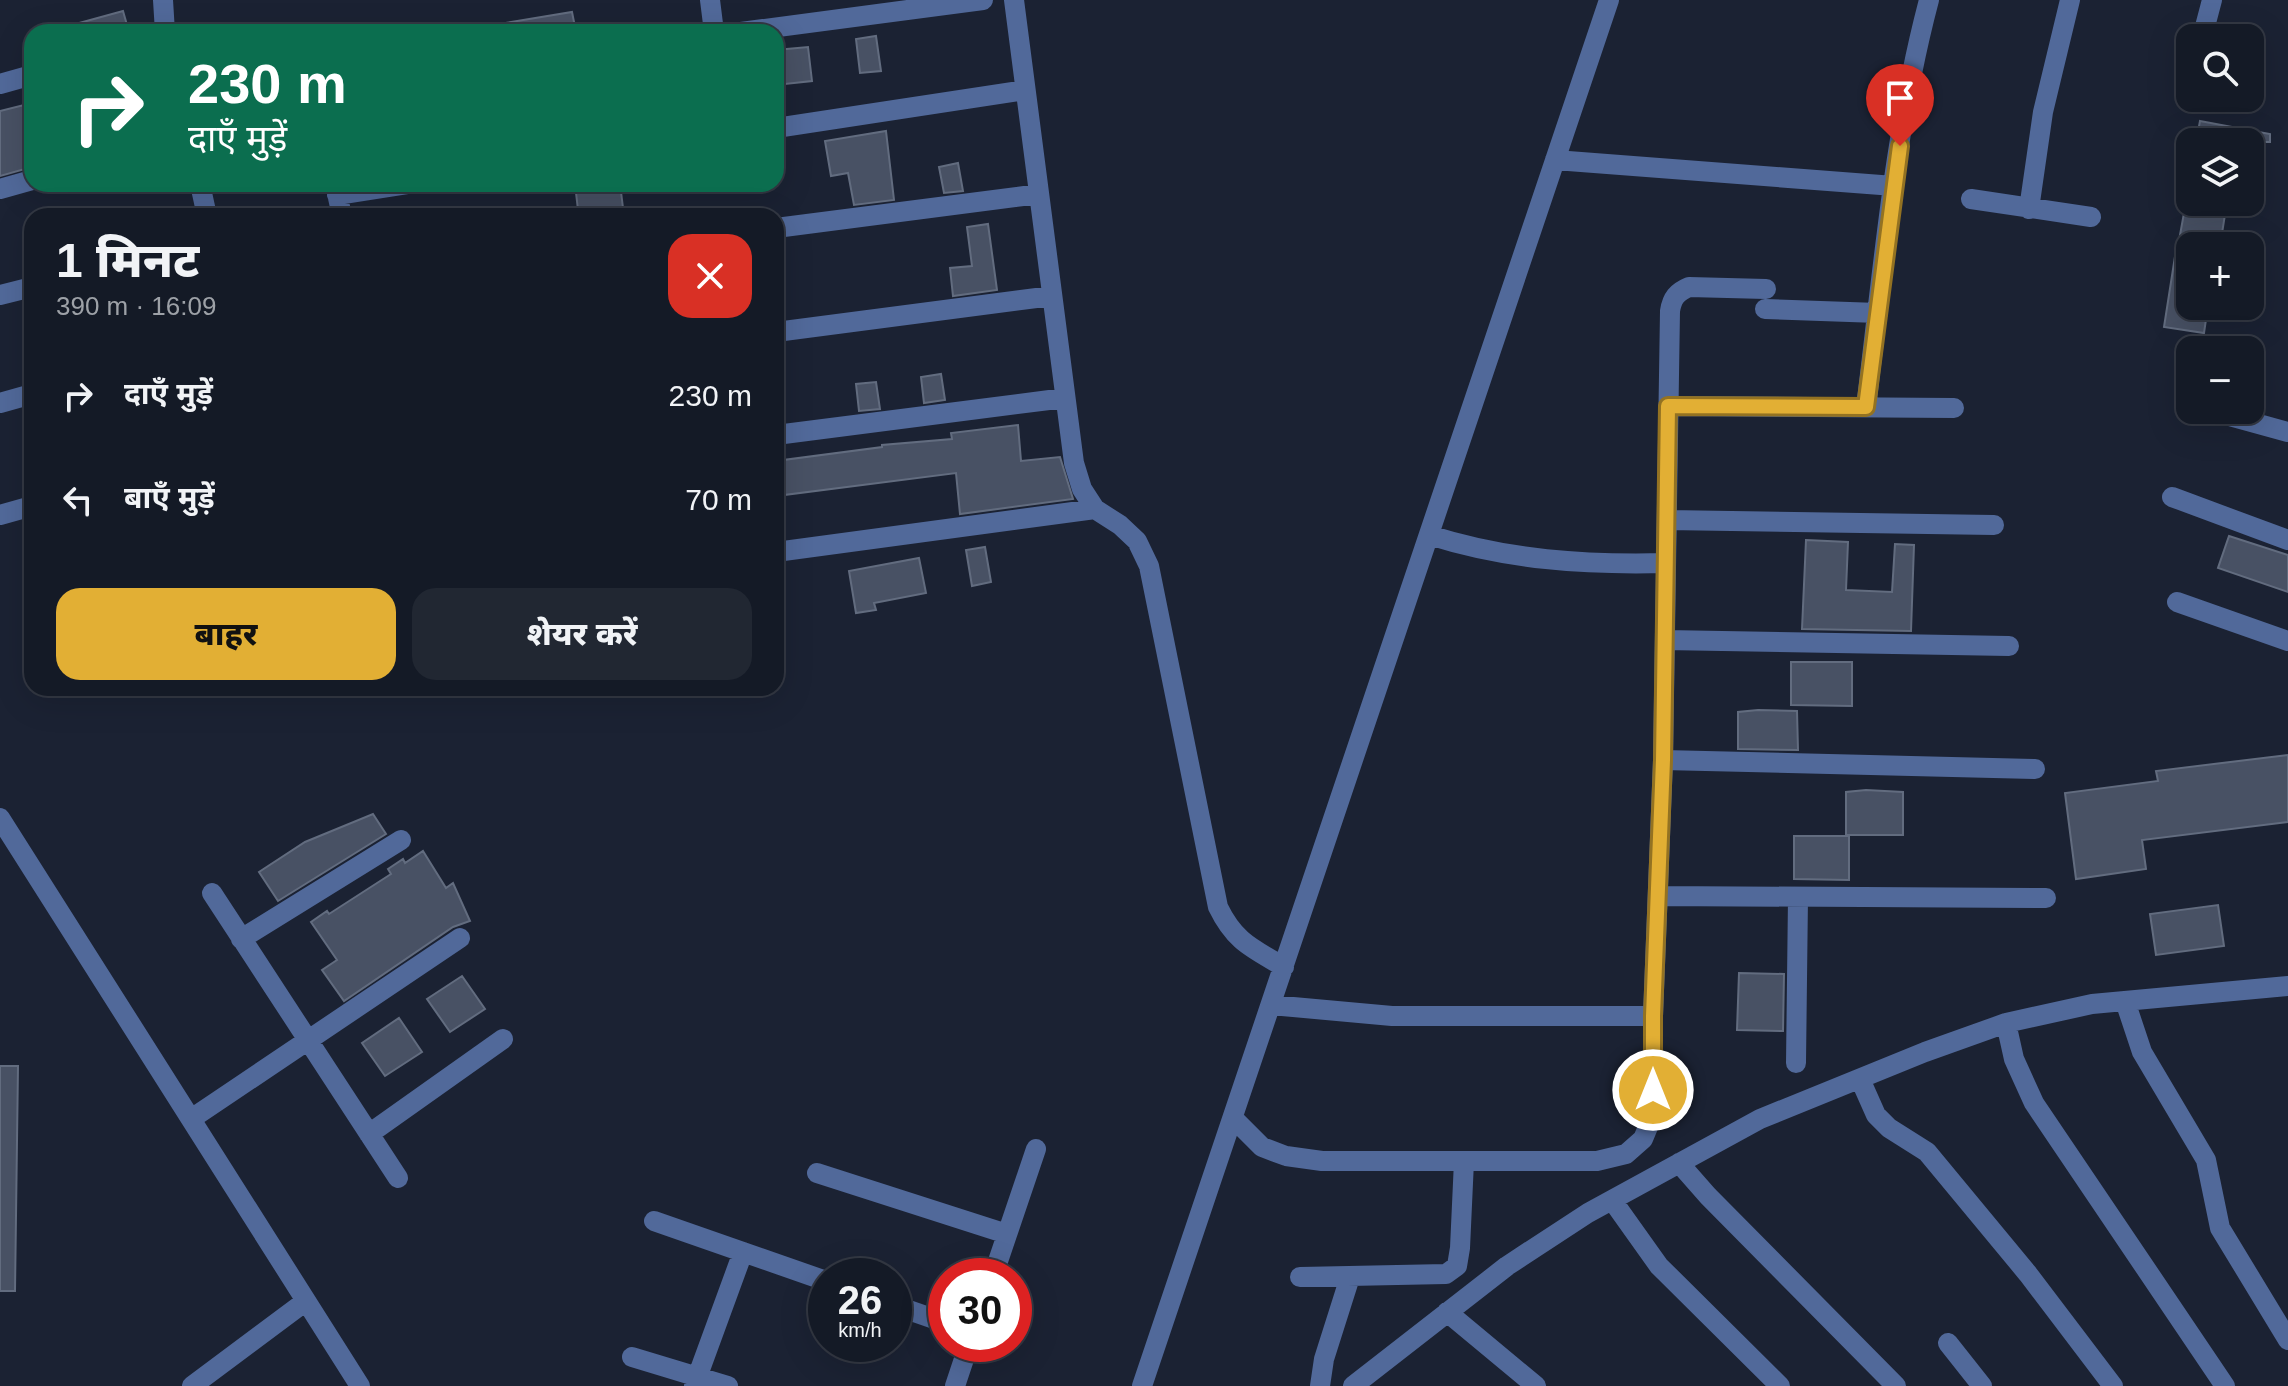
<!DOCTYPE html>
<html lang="hi">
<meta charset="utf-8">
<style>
:root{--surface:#141a26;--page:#212732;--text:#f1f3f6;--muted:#9da1a7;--line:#333843;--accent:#e2af34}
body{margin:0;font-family:Helvetica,"Noto Sans Devanagari",sans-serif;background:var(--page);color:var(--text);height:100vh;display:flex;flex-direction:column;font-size:30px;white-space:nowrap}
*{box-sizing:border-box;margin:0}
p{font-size:26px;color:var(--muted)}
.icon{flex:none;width:44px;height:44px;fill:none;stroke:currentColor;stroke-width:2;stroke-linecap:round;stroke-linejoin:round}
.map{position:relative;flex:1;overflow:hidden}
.drawer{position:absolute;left:24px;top:208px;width:760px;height:488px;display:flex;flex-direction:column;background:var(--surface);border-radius:24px;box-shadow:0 8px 32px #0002,0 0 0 2px var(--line)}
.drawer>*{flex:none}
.hud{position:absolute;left:24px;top:24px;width:760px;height:168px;border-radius:24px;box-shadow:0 8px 32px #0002,0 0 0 2px var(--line);background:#0b6e4f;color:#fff;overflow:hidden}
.tools{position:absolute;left:2176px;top:24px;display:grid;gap:16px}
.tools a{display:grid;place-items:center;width:88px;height:88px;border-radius:16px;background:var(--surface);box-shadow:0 8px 32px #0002,0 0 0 2px var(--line);font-size:40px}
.speed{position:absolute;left:808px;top:1258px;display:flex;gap:16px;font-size:40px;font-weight:700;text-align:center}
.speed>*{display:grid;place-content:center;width:104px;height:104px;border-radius:50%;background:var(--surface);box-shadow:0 8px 32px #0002,0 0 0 2px var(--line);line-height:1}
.speed small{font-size:20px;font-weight:400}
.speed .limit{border:12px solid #d22;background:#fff;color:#111}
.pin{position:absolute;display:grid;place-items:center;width:68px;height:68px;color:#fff;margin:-82px -34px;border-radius:50% 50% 50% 0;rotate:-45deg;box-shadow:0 0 8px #0007}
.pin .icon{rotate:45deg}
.me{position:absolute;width:88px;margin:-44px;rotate:0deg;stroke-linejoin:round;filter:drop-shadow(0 0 6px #0008)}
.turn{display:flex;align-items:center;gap:28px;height:168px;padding:0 32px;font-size:36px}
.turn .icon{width:104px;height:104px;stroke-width:2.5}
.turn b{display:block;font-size:56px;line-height:68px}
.round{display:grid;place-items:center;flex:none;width:84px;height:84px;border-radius:24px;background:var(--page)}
.overview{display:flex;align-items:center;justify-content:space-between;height:136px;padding:0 32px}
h1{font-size:48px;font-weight:800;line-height:60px}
.primary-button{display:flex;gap:16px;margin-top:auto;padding:16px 32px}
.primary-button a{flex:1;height:92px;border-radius:24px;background:var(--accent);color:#111;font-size:32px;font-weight:800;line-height:92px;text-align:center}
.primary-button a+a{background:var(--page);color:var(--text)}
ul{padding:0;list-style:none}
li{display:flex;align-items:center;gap:24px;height:104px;padding:0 32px}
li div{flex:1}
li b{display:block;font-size:30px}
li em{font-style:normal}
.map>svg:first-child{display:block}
.building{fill:#485164;stroke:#626c7f;stroke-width:2}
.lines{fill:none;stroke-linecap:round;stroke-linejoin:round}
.minor{stroke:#51699a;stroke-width:20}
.route-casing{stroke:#937222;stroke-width:20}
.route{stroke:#e2af34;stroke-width:14}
</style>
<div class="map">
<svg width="2288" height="1386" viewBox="0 0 2288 1386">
<rect width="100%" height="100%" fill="#1b2233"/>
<path class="building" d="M123,11L129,32H62L61,28Z
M572,12L576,32H506L505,23Z
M876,36L881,71L860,73L856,39Z
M808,47L812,81L776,85V50Z
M32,103V167L0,176V111Z
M2200,121L2270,134V142H2196Z
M886,131L894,200L854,205L848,173L831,176L825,141Z
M958,163L963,191L944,193L939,167Z
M575,184H620L624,216H602L601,207L578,210Z
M2186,202H2227L2220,246H2178Z
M988,224L997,290L953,296L950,268L972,266L967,227Z
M2176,250L2190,252V306H2208L2204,333L2164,327Z
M941,374L945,400L924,403L921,377Z
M876,382L880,409L859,411L856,384Z
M1018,425L1021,461L1060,457L1073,499L960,514L956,473L776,496V461L882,447V445L952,439L951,433Z
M2229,536L2288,555V592L2218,568Z
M1806,540L1848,542L1846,590L1892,592L1895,544L1914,545L1911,631L1802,629Z
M985,547L991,582L972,586L966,550Z
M919,558L926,593L874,603L876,610L856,613L849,571Z
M1791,662H1852V706L1791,705Z
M1758,710L1797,711L1798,750L1738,749V712Z
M2288,755V822L2142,840L2146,869L2076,879L2065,793L2158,781L2156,771Z
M1866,790L1903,792V835H1846V792Z
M373,814L386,834L278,901L259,872L305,842Z
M1794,836H1849V880L1794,879Z
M423,851L446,888L453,883L470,921L453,927L344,1001L322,970L337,960L311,922L327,911L329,914L391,874L388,869L403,859L405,863Z
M2218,905L2224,946L2156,955L2150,914Z
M1739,973L1784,974L1783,1031L1737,1030Z
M462,976L485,1009L450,1032L427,999Z
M399,1018L422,1052L385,1076L362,1043Z
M0,1066H18L15,1291H0Z"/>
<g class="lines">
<path class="minor" d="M163,0L165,32
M710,0L714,32
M1014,0L1074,463L1082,489L1095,509L1120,525L1137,541L1149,566L1218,907C1235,942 1252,948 1284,967
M741,32L983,0
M2202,38L2212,0
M0,84L32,75
M776,128L1025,90
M1555,160L1894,186
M200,184L207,216
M335,184L342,216
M0,189L32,180
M337,195L407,184
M1971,199L2091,217
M2029,209L2043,112L2070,0
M776,228L1039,194
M0,295L32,287
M1765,309L1878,313
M776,332L1052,296
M0,403L32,394
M1668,406L1954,408
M1866,407C1883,271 1894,132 1929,0
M2208,410L2288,432
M776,435L1065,398
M2172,497L2288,540
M0,515L32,506
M1667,520L1994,525
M1429,535C1508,560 1584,565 1666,563
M776,552L1095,509
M2177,602L2288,641
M1665,640L2009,646
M1663,760L2035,769
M0,818L360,1386
M212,893L398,1178
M1658,896L2046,898
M241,939L401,840
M2125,1001L2142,1052L2206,1160L2220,1228L2288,1340
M1271,1005L1392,1016H1653
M2006,1023L2014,1059L2034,1103L2225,1386
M1796,1063L1798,897
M1860,1079L1876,1115L1889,1128L1927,1152L2028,1274L2113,1386
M1233,1118L1262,1147L1286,1156L1322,1161H1597L1626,1154L1643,1139L1653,1115V1016L1663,760L1670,311C1672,298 1677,292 1689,287L1766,289
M191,1119L460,938
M369,1134L503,1039
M1679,1163L1708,1196L1896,1386
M817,1173L1007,1234
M1612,1200L1659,1266L1780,1386
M654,1221L826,1281
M993,1276L1036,1149
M1300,1277L1446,1274L1457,1266L1460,1248L1464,1161
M894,1305L946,1323
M1447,1312L1536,1386
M1948,1343L1982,1386
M632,1357L728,1386
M192,1386L306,1301
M694,1386L743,1252
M955,1386L969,1344
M1142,1386L1609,0
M1320,1386L1324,1359L1350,1277
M1353,1386L1507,1266L1588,1213L1760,1119L1925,1052L2006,1023L2092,1004L2288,986"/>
</g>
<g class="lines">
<g class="route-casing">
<path id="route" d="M1653,1090V1016L1663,760L1668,406L1866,407L1900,146"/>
</g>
<use href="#route" class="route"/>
</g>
</svg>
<div class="tools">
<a><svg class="icon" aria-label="search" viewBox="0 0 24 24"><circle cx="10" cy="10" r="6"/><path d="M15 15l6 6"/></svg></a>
<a><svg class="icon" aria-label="layers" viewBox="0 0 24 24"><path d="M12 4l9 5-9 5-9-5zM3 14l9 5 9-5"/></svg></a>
<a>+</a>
<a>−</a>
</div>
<div class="speed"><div>26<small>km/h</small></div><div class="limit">30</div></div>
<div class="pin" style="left:1900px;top:146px;background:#d93025"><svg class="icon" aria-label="arrive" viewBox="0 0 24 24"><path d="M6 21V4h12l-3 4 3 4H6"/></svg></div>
<svg class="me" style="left:1653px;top:1090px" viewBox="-20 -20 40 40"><circle r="17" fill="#e2af34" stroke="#fff" stroke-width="3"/><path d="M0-11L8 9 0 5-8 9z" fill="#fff"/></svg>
<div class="hud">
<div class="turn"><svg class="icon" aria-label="right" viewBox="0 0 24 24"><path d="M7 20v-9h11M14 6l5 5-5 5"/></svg><div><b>230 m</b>दाएँ मुड़ें</div></div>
</div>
<section class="drawer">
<div class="overview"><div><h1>1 मिनट</h1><p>390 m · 16:09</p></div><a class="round" style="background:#d93025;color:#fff"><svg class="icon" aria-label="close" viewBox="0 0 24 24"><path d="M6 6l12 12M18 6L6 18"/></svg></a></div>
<ul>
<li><svg class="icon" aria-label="right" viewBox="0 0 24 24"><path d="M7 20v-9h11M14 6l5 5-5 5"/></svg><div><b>दाएँ मुड़ें</b></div><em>230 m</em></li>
<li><svg class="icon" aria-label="left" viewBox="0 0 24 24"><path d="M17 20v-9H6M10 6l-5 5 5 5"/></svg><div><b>बाएँ मुड़ें</b></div><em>70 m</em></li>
</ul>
<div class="primary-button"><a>बाहर</a><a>शेयर करें</a></div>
</section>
</div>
